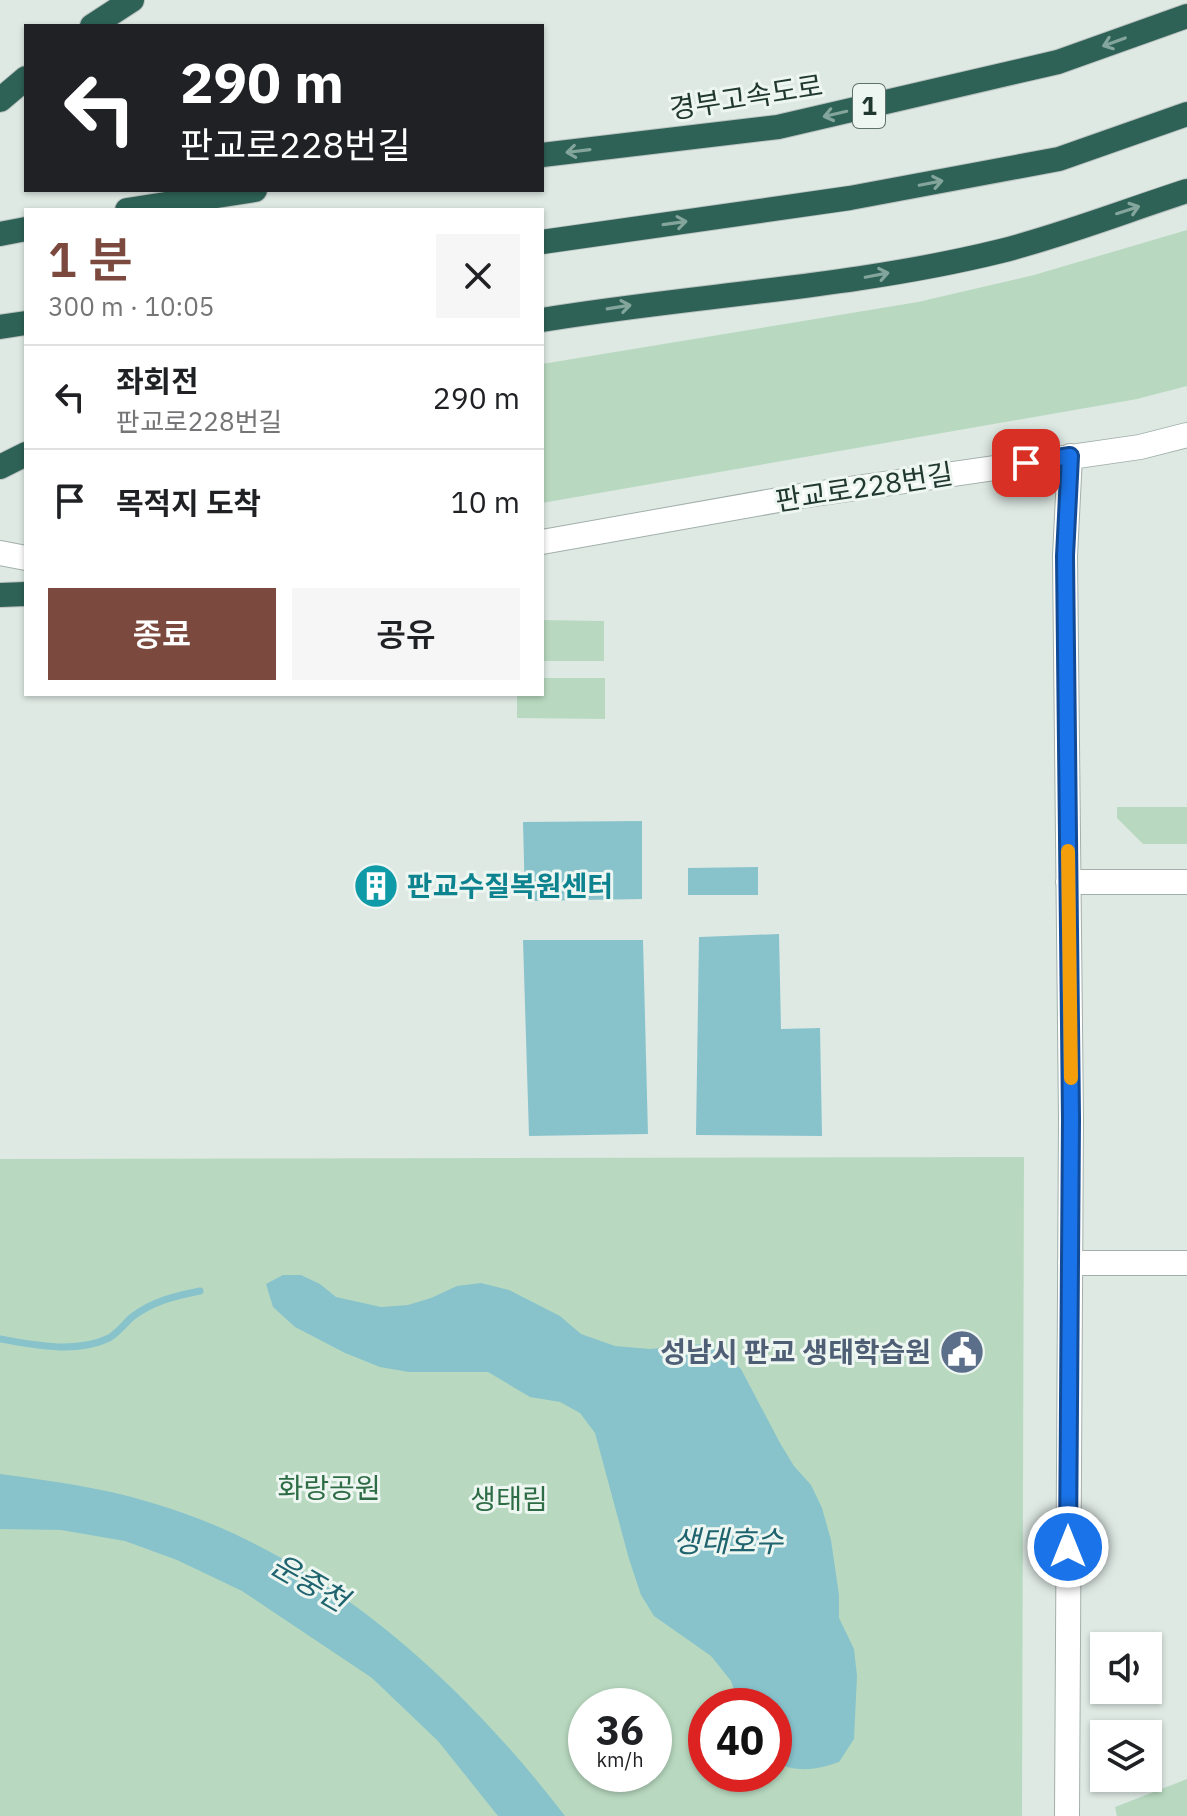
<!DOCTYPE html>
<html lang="ko">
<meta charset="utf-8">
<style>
:root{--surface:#fff;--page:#f6f6f6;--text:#202124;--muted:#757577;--line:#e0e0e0;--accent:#7b493d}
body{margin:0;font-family:"IBM Plex Sans","Noto Sans KR",sans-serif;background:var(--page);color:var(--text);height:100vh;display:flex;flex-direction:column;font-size:30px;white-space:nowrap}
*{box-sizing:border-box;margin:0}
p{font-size:26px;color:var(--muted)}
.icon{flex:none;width:44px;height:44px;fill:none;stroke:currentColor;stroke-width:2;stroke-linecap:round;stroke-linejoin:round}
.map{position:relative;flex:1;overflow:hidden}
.panel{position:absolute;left:24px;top:208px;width:520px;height:488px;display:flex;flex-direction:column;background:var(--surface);border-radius:0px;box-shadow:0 2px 6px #0004}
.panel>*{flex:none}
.guide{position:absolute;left:24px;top:24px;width:520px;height:168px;border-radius:0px;box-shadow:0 2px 6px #0004;background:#202124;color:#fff;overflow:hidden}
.buttons{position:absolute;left:1090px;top:1632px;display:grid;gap:16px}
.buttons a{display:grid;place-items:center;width:72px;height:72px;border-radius:0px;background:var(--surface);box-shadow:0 2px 6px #0004;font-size:40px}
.speed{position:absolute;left:568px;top:1688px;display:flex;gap:16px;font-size:40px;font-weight:700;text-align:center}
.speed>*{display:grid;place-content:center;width:104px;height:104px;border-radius:50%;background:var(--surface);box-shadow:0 2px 6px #0004;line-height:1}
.speed small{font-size:20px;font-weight:400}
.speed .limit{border:12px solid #d22;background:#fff;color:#111}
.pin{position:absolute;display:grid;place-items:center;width:68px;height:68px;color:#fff;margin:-34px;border-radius:16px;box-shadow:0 4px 12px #0006}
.me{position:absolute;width:88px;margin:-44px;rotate:0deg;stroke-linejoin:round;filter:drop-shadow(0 0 6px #0008)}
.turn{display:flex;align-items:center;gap:28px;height:168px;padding:0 24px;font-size:36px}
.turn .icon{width:104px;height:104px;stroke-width:2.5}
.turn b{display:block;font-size:56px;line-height:68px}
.round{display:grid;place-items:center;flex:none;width:84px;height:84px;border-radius:0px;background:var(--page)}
.headline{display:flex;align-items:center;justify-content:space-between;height:136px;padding:0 24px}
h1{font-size:48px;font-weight:600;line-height:60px;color:var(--accent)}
.action{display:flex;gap:16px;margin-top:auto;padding:16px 24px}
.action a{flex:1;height:92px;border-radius:0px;background:var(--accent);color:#fff;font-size:32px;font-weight:600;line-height:92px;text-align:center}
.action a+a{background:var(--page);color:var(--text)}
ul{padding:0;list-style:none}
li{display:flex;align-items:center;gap:24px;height:104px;padding:0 24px;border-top:2px solid var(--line)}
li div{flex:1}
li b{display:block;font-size:30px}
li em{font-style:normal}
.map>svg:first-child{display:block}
.green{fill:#b8d9c0;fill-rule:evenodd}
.water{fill:#88c3cc}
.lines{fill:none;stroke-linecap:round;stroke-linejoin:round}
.stream{stroke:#88c3cc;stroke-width:7}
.minor-casing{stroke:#a2b0ab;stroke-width:26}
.highway-casing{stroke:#bcc3c1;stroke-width:26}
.minor{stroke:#fff;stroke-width:24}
.highway{stroke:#2e6256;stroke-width:24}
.oneway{stroke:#84a59c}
.route-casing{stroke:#114b97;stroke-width:20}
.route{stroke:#1a73e8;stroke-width:14}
.slow{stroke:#f59e0b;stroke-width:14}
.labels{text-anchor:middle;stroke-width:6;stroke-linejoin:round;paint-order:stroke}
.shield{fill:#eef6f2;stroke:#5e716b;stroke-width:2}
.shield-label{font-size:26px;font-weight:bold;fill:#213831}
.street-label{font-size:28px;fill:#213831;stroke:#eef6f2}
.culture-label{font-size:28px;font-weight:bold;fill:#0d838f;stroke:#eef6f2;text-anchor:start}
.service-label{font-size:28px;font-weight:bold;fill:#4e5e75;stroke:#eef6f2;text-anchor:end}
.park-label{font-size:28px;fill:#2d6c44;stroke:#eef6f2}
.water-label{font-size:30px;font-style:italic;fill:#1f646f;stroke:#eef6f2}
</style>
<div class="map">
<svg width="1187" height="1816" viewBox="0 0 1187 1816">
<rect width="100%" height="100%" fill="#dee9e4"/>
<path class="green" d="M1187,230V386L1137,399L542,503V364L918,302L1034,275Z
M542,620L604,621V661H542Z
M542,678H605V719L517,718V694H542Z
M1117,807H1187V844H1143L1117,818Z
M1024,1157L1022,1816H0V1159ZM586,1706H654V1774H586ZM706,1706H774V1774H706Z
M1187,1779V1816H1117L1115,1807Z"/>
<path class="water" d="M642,821V899L525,901L523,822Z
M758,867V895H688V868Z
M779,934L781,1029L820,1028L822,1136L696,1135L699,937Z
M523,940H643L648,1134L529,1136Z
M283,1275H301L320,1284L336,1297L381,1307L408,1305L431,1298L457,1286L481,1283L509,1290L560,1316L581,1334L615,1346L650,1349L704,1344L726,1355L741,1369L780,1443L794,1466L811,1485L822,1508L831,1540L839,1595V1618L854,1649L857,1676L854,1739L839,1762C816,1770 797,1773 774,1762V1706H740L731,1681L711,1656L654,1616L641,1595L629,1559L595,1433L580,1413L560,1402L530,1397L488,1372H409L380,1367L345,1353L295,1327L273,1307L266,1284Z
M0,1474C51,1481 100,1487 149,1502C318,1550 460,1679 565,1816H498L438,1741L372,1678L242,1591L177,1560L125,1541L61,1530L0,1529Z"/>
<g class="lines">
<path class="stream" d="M0,1339C35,1345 76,1354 109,1338C118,1333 125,1323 132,1317C153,1301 175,1296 200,1291"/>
<g class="minor-casing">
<path id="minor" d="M542,542L801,496L1140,447L1187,435
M0,553L26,558
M1068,882H1187
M1070,1263H1187
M1067,1816L1071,1119L1065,556L1070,456"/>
</g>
<g class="highway-casing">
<path id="highway" d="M92,26L132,0
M0,100L26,78
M542,155L778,127L1058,62L1187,16
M127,210L255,190
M0,234L26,229
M542,242L850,198L1059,159L1187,114
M542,320C694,295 851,288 1001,251C1064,235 1125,211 1187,191
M0,327L26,323
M0,467L26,454
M0,595L26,594"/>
</g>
<use href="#minor" class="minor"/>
<use href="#highway" class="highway"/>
</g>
<defs><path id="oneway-shaft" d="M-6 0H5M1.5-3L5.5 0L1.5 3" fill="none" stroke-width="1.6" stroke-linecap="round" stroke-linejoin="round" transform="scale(2)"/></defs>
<g class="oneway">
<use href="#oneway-shaft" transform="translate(1114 42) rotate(160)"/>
<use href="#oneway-shaft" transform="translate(835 114) rotate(167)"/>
<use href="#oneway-shaft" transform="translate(578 151) rotate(173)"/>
<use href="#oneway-shaft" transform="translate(931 183) rotate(-11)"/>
<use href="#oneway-shaft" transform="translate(1128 210) rotate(-18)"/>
<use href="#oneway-shaft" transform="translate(675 223) rotate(-8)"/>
<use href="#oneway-shaft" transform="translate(877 275) rotate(-11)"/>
<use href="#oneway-shaft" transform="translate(619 307) rotate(-9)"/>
</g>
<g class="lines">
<g class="route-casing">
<path id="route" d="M1026,463L1070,456L1065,556L1071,1119L1068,1547"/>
</g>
<use href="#route" class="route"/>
<path class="slow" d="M1068,851L1071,1078"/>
</g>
<defs>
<g id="building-disc" transform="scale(2.3)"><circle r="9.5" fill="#0f9aa8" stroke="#eef6f2"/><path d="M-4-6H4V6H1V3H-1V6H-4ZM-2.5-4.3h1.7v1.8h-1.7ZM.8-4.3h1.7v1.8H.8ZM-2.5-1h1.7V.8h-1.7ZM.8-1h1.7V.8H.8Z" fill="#fff"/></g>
<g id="civic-disc" transform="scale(2.3)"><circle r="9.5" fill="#5c6f8a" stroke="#eef6f2"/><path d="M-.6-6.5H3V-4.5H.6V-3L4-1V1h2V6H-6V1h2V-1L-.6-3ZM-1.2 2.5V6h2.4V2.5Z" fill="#fff"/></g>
</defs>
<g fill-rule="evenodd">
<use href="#building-disc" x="376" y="886"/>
<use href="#civic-disc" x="962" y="1352"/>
</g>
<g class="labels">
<rect class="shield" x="853" y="84" width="32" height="44" rx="6"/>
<g class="shield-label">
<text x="869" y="115">1</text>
</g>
<g class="street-label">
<text transform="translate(746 97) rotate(-9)" y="10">경부고속도로</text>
<text transform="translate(864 487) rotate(-9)" y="10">판교로228번길</text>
</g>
<g class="culture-label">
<text x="407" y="896">판교수질복원센터</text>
</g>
<g class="service-label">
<text x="931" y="1362">성남시 판교 생태학습원</text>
</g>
<g class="park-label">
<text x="329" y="1498">화랑공원</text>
<text x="509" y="1509">생태림</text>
</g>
<g class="water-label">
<text x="728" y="1552">생태호수</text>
<text transform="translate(309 1583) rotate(30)" y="10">운중천</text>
</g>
</g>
</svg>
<div class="buttons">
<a><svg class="icon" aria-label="sound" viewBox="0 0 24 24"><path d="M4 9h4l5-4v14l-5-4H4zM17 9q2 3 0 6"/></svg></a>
<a><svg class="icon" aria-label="layers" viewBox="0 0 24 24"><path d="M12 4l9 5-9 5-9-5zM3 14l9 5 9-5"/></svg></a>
</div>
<div class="speed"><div>36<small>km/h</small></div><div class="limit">40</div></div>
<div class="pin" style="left:1026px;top:463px;background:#d93025"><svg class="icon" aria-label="arrive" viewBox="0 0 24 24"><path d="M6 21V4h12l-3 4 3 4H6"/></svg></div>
<svg class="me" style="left:1068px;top:1547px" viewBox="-20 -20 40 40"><circle r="17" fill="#1a73e8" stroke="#fff" stroke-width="3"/><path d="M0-11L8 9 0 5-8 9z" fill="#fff"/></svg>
<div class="guide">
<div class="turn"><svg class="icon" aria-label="left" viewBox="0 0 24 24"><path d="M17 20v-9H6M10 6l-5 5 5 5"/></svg><div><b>290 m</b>판교로228번길</div></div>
</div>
<section class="panel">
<div class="headline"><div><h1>1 분</h1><p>300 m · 10:05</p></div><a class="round"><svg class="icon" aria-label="close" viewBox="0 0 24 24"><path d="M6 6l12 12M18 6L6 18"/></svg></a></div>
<ul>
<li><svg class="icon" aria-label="left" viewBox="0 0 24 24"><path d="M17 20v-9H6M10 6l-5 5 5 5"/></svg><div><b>좌회전</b><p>판교로228번길</p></div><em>290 m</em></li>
<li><svg class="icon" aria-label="arrive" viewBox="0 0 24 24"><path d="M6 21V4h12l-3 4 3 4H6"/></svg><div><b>목적지 도착</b></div><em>10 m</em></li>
</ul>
<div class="action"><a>종료</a><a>공유</a></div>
</section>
</div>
